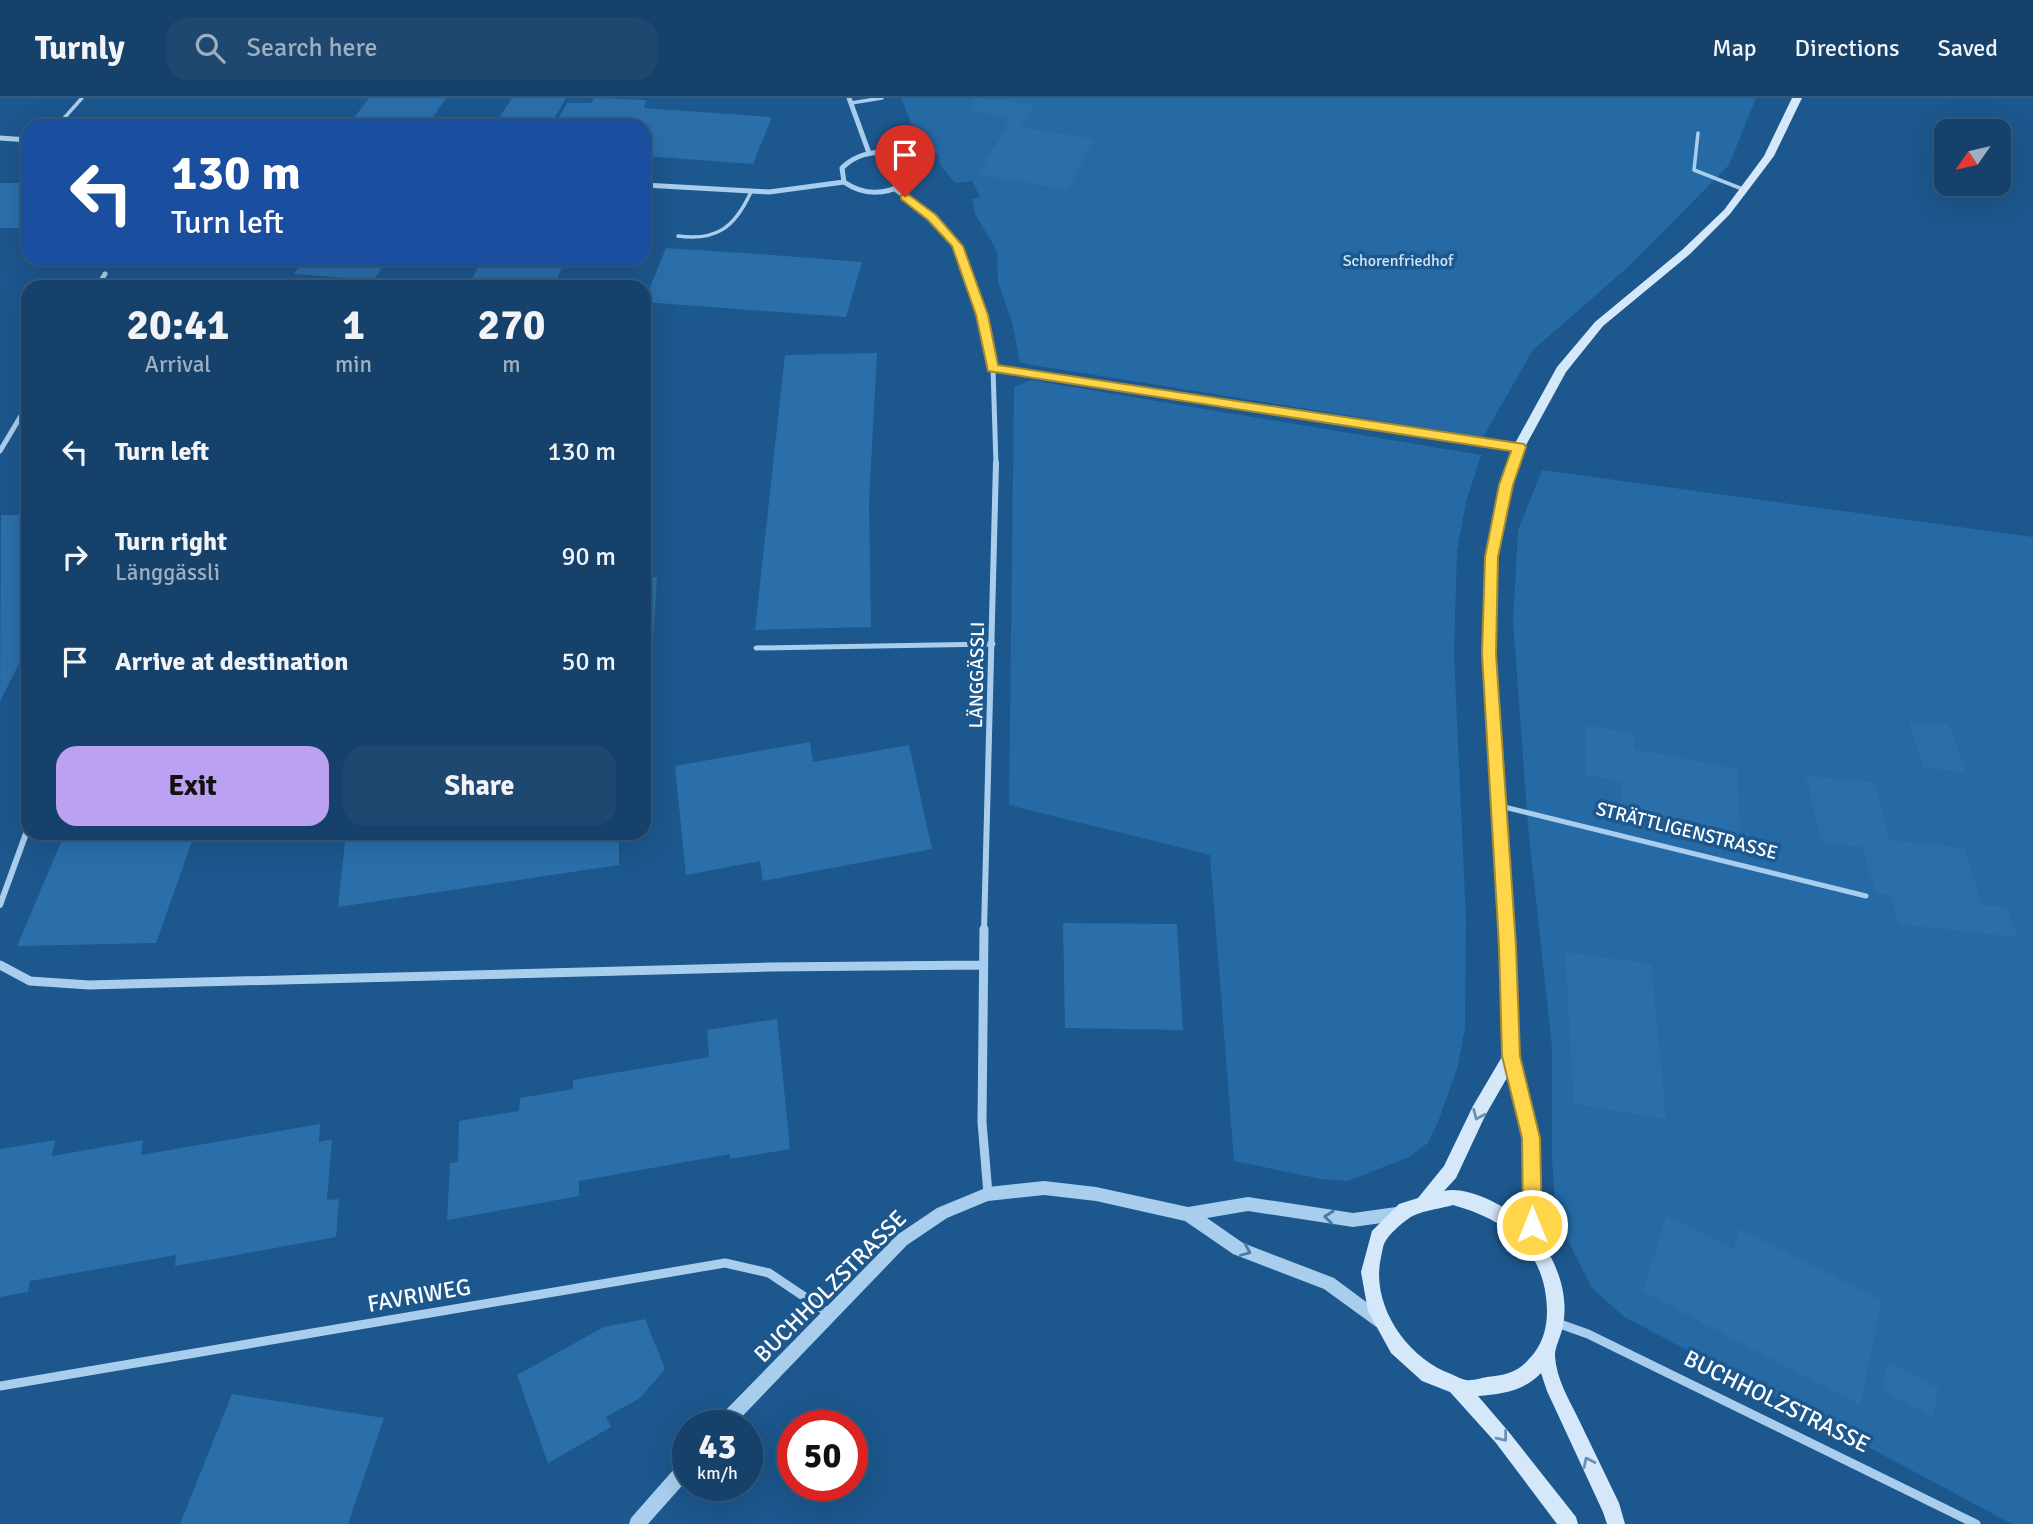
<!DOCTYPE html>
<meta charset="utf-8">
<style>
:root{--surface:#15416a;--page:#1e4870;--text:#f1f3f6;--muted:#9dafc1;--line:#345a7e;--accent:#bca0f2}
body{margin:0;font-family:Signika,sans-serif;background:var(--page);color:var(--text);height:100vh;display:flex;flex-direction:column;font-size:26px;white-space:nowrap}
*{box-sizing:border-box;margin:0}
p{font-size:23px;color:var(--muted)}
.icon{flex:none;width:38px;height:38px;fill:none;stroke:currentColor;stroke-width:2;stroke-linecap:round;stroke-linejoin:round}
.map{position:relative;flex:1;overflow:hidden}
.panel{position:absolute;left:21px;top:182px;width:630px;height:560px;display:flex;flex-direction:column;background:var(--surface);border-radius:21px;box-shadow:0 7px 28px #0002,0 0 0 2px var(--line)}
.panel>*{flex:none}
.guide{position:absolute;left:21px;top:21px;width:630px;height:147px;border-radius:21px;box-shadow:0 7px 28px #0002,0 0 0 2px var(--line);background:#1a4fa0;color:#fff;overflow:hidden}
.needle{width:46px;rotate:236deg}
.tools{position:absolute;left:1934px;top:21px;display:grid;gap:14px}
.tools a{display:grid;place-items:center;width:77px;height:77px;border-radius:14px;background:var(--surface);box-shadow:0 7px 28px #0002,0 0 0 2px var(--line);font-size:35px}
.speed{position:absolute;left:672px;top:1312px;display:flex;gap:14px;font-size:35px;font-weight:700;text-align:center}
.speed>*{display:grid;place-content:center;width:91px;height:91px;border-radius:50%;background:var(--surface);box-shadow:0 7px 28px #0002,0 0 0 2px var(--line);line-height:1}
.speed small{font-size:18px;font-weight:400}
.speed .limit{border:10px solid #d22;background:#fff;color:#111}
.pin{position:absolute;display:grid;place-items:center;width:60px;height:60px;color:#fff;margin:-72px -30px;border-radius:50% 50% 50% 0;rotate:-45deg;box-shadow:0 0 7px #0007}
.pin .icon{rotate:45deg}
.me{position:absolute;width:77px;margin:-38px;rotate:0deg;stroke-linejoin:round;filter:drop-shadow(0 0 5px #0008)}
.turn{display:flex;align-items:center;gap:24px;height:147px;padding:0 35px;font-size:32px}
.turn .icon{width:91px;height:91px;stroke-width:2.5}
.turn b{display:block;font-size:49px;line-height:60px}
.eta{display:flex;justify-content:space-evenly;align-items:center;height:119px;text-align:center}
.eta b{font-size:42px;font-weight:800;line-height:49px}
.action{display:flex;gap:14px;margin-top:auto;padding:14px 35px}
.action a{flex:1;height:80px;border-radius:21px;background:var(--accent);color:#111;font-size:28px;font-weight:800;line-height:80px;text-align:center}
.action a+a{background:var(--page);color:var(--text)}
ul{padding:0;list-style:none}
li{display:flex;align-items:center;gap:21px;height:105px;padding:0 35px}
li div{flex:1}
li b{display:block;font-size:26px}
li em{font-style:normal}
header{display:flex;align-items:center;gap:42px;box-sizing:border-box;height:98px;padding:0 35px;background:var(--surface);border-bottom:2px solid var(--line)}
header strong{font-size:33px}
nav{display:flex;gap:38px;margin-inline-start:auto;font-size:24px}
.search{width:490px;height:63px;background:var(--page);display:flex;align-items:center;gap:18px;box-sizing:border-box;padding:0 24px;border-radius:21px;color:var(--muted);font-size:26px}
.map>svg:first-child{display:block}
.green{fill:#256aa5}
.building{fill:#2b6faa}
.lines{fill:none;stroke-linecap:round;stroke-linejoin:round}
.service-far1{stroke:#a9ceed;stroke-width:3.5}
.service{stroke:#a9ceed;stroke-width:5}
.minor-far2{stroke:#a9ceed;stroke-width:5}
.minor-far1{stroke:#a9ceed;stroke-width:6}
.minor{stroke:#a9ceed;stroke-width:9}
.tertiary{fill:#a9ceed;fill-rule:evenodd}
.secondary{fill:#d5e8f9;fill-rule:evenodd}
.oneway{stroke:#6691b8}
.oneway2{stroke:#467baa}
.route{fill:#ffd54a;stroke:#a68a30;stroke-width:2}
.labels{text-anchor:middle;stroke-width:7;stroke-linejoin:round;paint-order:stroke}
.far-park-label{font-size:16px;fill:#cfe6f9;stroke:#1c578d}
.street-label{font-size:19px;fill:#fff;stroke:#1c578d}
.near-street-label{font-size:23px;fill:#fff;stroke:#1c578d}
</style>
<header>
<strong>Turnly</strong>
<div class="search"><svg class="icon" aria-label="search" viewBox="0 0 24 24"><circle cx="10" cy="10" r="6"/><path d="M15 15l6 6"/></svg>Search here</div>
<nav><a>Map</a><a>Directions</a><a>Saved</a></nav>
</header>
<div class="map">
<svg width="2033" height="1426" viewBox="0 0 2033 1426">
<rect width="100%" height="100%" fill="#1c578d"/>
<path class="green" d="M901,0H1756L1729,67L1629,168L1533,252L1483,339L1020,265L1012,224L998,184L997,153L975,116L972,101L980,99L972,83L955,85L939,65V58L918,42Z
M1031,282L1481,357L1466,404L1457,453L1454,556L1466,821L1465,930L1458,968L1438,1024L1428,1045L1409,1059L1348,1083L1321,1081L1234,1063L1210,757L1009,707L1014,289Z
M1542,372L2033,439V1426H2012L1623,1218L1592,1190L1556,1119L1552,1061V950L1528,728L1513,523L1518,432Z"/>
<path class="building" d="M369,0H446L427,28H348Z
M512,0H566L550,28H494Z
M594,0L646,2L644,10L772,19L753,66L644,58V28H554L567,5H591Z
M976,0L1034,6L1021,29L1094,41L1068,92L979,76L1011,19L969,12Z
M0,85H28V130H0Z
M666,150L759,156L862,164L846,219L644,204Z
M304,161H387L374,182L294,176Z
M482,161H566L553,189H468Z
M877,255L869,404L871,529L755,532L785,257Z
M1,417H28V548L0,603Z
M644,479H657L653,541H644Z
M1909,624L1949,627L1966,674L1924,670Z
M1586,627L1634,636V651L1737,671L1740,735L1622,711V684L1586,677Z
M810,644L813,664L909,647L932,751L763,783L760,763L686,777L675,668Z
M1806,678L1874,684L1890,742L1964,750L1982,807L2007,809L2017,839L1898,826L1891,797L1876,796L1863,749L1822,744Z
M65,735H195L156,845L17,848Z
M346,735H619V767L338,809Z
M1063,825L1177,826L1183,932L1065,930Z
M1565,854L1651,866L1666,1021L1574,1006Z
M777,921L790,1051L730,1061V1056L579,1083V1098L447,1122L450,1065L458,1064L459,1023L519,1013L520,1000L573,991V982L709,959L707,932Z
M320,1026L319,1044L332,1041L327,1102L339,1101L336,1139L175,1168L176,1157L30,1183L28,1194L0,1199V1051L55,1042L52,1058L143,1042L141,1057Z
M1666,1118L1734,1151L1739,1131L1882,1202L1860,1307L1643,1194Z
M645,1221L665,1271L640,1300L606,1319L611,1329L548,1365L517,1277L604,1229Z
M1888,1264L1938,1290L1933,1319L1882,1292Z
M232,1296L384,1320L348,1426H180Z"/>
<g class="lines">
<path class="service-far1" d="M851,5L882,0
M57,28L82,0
M1698,35L1694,72L1745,92
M678,138C716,143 734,130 750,96
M993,270L1519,349"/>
<path class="service" d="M756,550L993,546
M1500,708L1866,798"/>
<path class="minor-far2" d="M849,0L869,55
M0,40L28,42
M881,54C894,56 905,60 912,72L905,86C884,97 864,98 844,84L842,70C853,59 865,55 881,54Z
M644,87L769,94L844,84
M895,91L932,119L957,147L982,217L993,270L996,367
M97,189L105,176
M0,353L28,306"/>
<path class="minor-far1" d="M0,807L28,730
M984,833L996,365"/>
<path class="minor" d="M984,831L982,1024L988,1096
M0,867L30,883L89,887L771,869L983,867
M1557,1225L1588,1236L1976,1426
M0,1288L725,1165L769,1175L830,1216"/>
<path class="tertiary" d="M1044,1083L1096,1089L1188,1109L1248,1099L1353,1115L1396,1109L1401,1111L1403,1116L1401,1121L1396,1123L1353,1129L1248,1113L1207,1120L1243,1145L1334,1180L1385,1218L1388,1223L1385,1228L1380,1231L1375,1228L1324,1191L1233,1156L1185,1123L1096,1103L1044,1097L988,1103L947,1120L907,1147L733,1328H714L716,1322L897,1137L937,1110L988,1089Z
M688,1360V1381L648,1426H629L631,1420L682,1362Z"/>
<path class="secondary" d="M1792,0H1802L1774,58L1730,116L1690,156L1603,228L1566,274L1525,349L1512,387L1498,459L1495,556L1515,848L1519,958L1539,1040L1540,1141C1557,1165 1569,1197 1563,1227C1562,1236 1554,1251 1555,1258C1556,1279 1568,1300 1577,1318C1591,1347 1605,1376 1619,1405L1625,1426H1607L1603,1414L1547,1293L1541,1275C1524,1293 1502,1296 1478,1298L1508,1333L1576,1419L1578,1426H1557L1496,1345L1450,1294L1422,1283L1391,1255L1368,1213L1361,1174L1372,1133L1399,1106L1418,1100L1444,1068L1473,1008L1503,957L1501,848L1483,556L1486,459L1500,387L1513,349L1557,269L1595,224L1682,152L1724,112L1764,58ZM1508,978L1523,1040V1123C1506,1108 1466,1087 1444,1093L1456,1080L1485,1018ZM1453,1107C1507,1122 1546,1152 1547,1213C1547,1231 1542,1248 1529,1261C1517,1275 1505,1277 1487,1279C1481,1280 1472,1283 1466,1282C1461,1281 1456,1278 1451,1276C1407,1260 1370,1207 1381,1159C1382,1155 1383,1147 1385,1144C1389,1136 1401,1126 1408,1121C1418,1113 1440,1111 1453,1107Z"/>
</g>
<defs><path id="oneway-chevron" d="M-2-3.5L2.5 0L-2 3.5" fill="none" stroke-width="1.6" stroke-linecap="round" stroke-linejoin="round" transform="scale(1.75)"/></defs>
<g class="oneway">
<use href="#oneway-chevron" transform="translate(1478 1017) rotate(113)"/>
<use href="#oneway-chevron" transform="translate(1503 1339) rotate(51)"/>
<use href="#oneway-chevron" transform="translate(1588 1364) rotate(-116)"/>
</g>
<g class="oneway2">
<use href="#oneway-chevron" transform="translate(1329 1119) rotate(-174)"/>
<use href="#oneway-chevron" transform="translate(1246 1153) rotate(23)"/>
</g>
<path class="route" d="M901,97H909L936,117L963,148L988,217L998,267L1524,346L1526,349L1513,387L1498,459L1496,556L1516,848L1520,958L1540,1040L1542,1127L1539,1134L1532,1137L1525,1134L1523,1127L1522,1040L1502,958L1499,848L1482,556L1485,459L1499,387L1511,353L988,273L976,217L952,148L928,122L901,101Z"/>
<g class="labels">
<g class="far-park-label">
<text x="1398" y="168">Schorenfriedhof</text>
</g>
<g class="street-label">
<text transform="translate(976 577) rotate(-89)" y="7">LÄNGGÄSSLI</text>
<text transform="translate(1687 732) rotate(14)" y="7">STRÄTTLIGENSTRASSE</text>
</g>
<g class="near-street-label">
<text transform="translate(830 1188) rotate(-45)" y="8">BUCHHOLZSTRASSE</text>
<text transform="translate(419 1197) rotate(-10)" y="8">FAVRIWEG</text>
<text transform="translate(1777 1303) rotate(26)" y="8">BUCHHOLZSTRASSE</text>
</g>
</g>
</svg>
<div class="tools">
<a><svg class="needle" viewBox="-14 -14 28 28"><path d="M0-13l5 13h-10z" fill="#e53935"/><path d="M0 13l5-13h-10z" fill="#9dafc1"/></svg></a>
</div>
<div class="speed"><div>43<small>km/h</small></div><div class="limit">50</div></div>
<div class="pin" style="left:905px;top:99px;background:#d93025"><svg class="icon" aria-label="arrive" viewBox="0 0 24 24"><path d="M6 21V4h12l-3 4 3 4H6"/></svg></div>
<svg class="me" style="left:1532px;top:1127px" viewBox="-20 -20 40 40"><circle r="17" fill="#ffd54a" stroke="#fff" stroke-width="3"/><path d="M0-11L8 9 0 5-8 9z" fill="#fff"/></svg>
<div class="guide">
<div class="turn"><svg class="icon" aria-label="left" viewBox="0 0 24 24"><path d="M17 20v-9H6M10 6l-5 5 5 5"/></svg><div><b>130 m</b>Turn left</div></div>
</div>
<section class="panel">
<div class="eta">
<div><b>20:41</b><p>Arrival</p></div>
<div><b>1</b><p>min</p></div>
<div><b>270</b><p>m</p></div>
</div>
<ul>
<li><svg class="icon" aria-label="left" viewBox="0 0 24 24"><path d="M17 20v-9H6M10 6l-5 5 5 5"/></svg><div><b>Turn left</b></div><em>130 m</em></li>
<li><svg class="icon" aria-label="right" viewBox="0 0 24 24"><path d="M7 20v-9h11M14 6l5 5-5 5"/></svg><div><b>Turn right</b><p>Länggässli</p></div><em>90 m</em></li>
<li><svg class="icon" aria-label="arrive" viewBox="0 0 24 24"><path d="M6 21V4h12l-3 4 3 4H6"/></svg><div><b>Arrive at destination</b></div><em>50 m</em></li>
</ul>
<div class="action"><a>Exit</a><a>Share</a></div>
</section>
</div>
